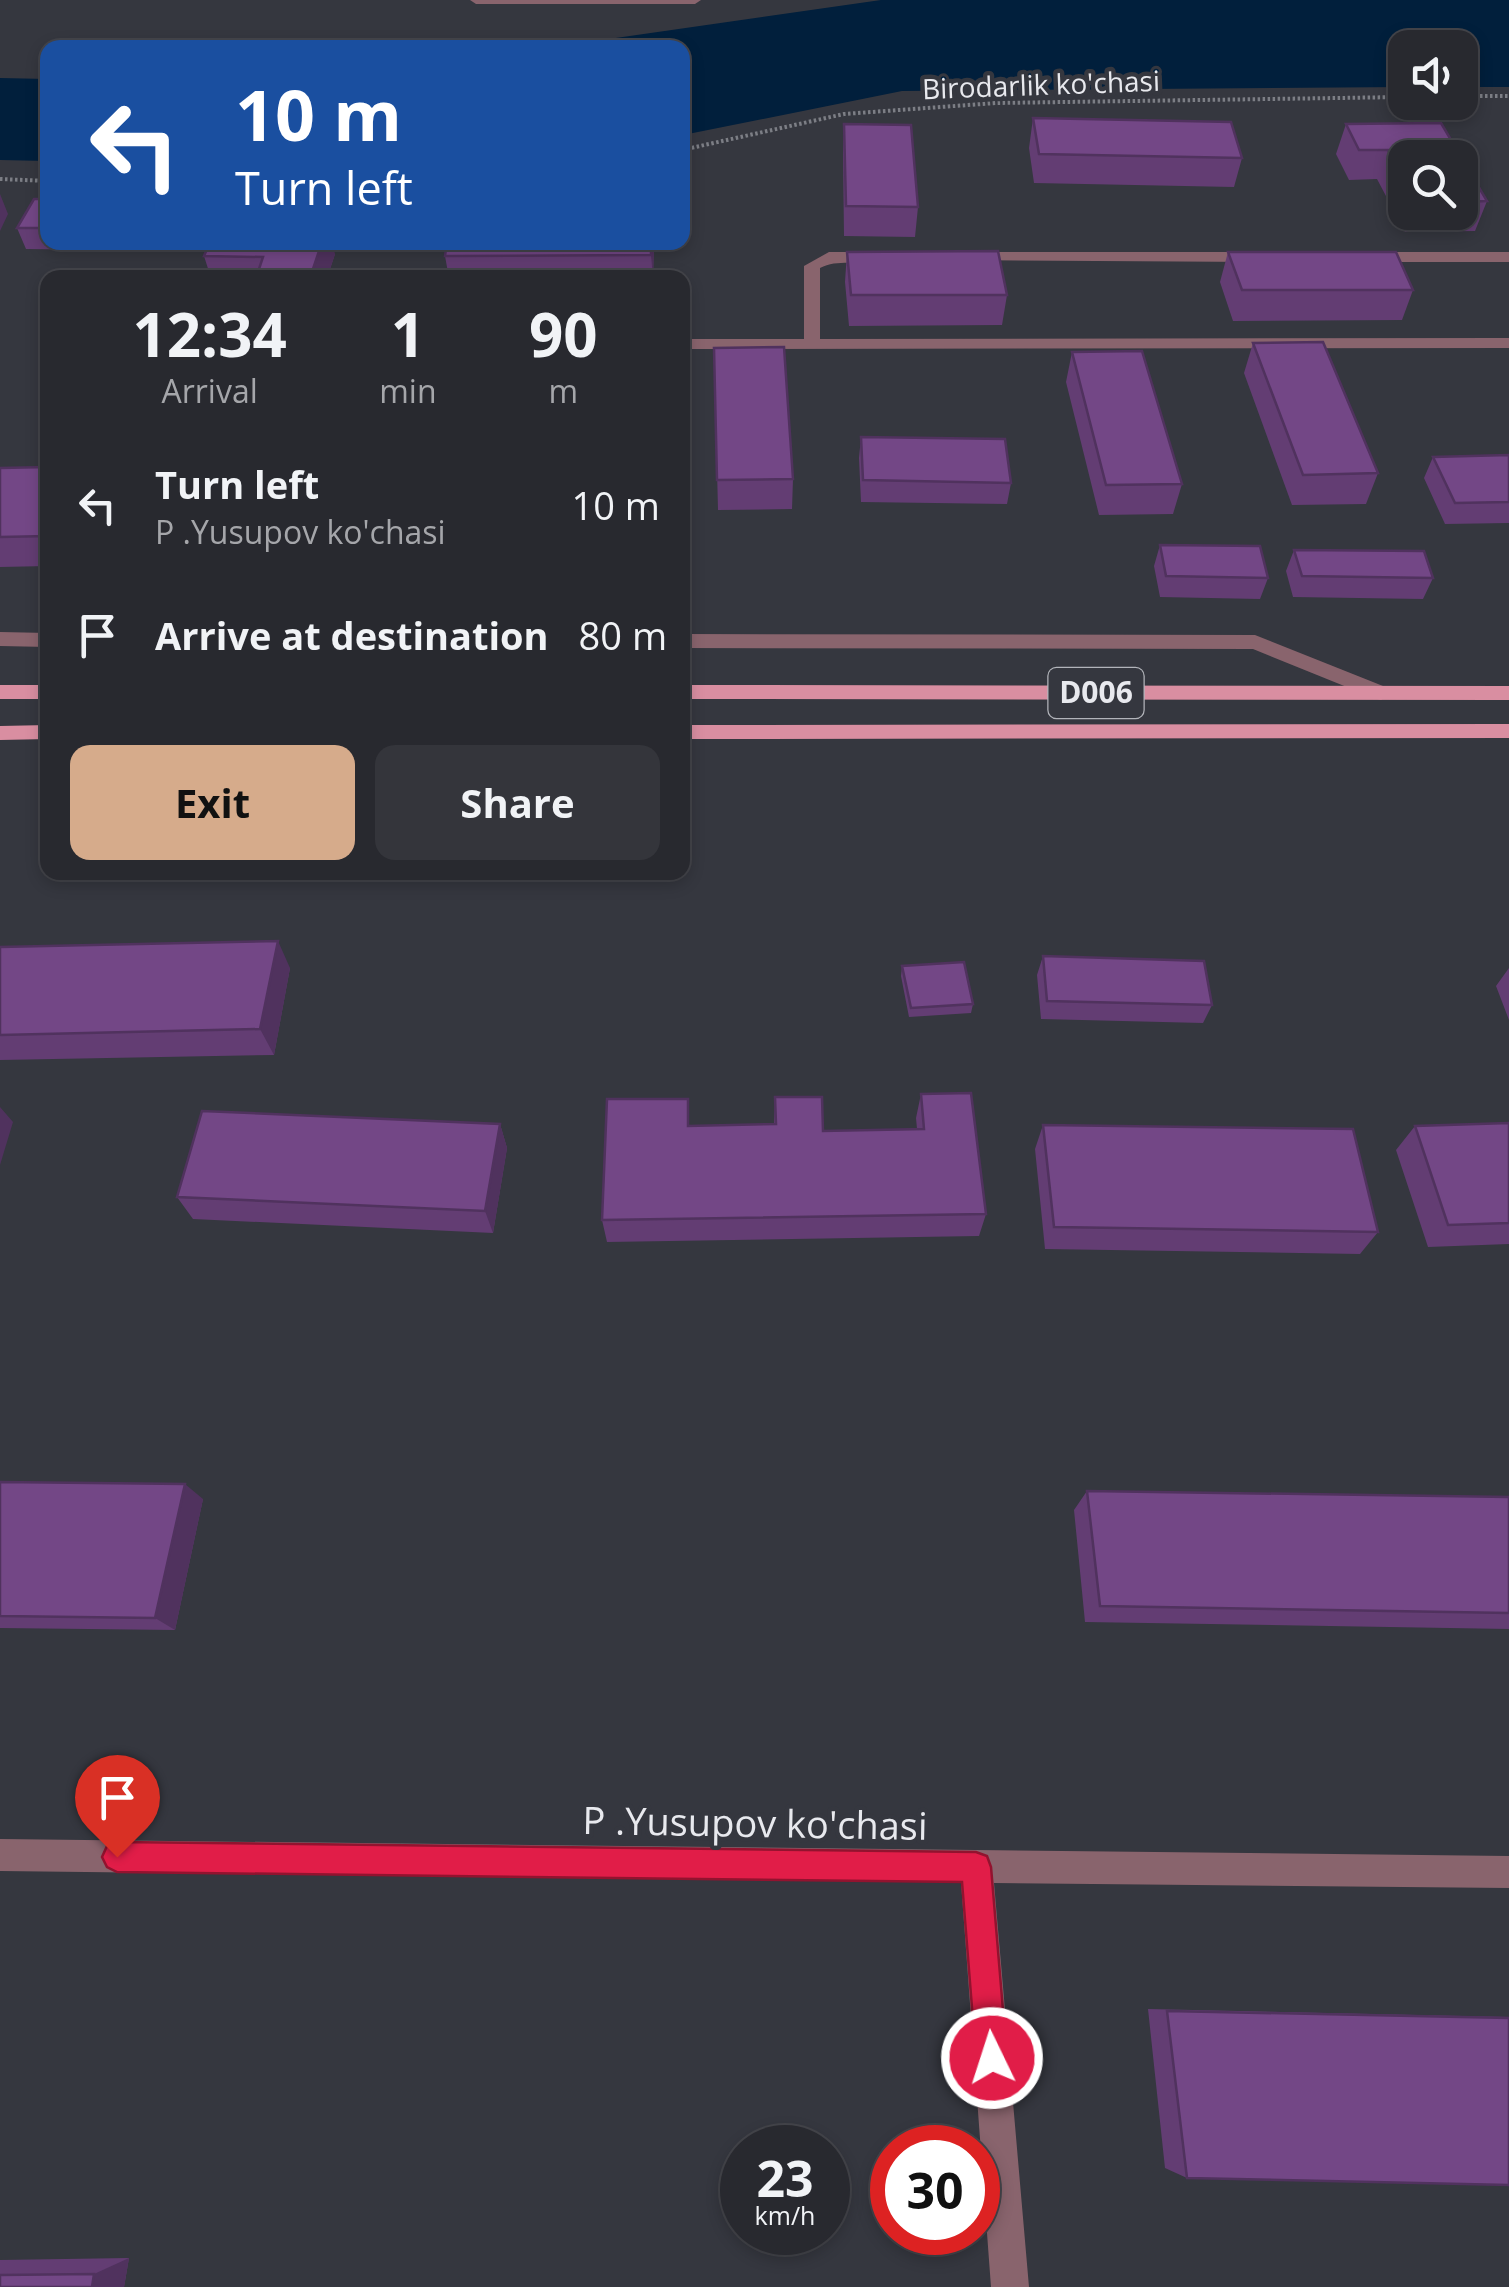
<!DOCTYPE html>
<style>
:root{--surface:#28292f;--page:#34353b;--text:#f1f3f6;--muted:#a5a6aa;--line:#44454b;--accent:#d6ab8b}
body{margin:0;font-family:"Open Sans",sans-serif;background:var(--page);color:var(--text);height:100vh;display:flex;flex-direction:column;font-size:38px;white-space:nowrap}
*{box-sizing:border-box;margin:0}
p{font-size:32px;color:var(--muted)}
.icon{flex:none;width:55px;height:55px;fill:none;stroke:currentColor;stroke-width:2;stroke-linecap:round;stroke-linejoin:round}
.map{position:relative;flex:1;overflow:hidden}
.side{position:absolute;left:40px;top:270px;width:650px;height:610px;display:flex;flex-direction:column;background:var(--surface);border-radius:20px;box-shadow:0 5px 15px #0003,0 0 0 2px var(--line)}
.side>*{flex:none}
.guide{position:absolute;left:40px;top:40px;width:650px;height:210px;border-radius:20px;box-shadow:0 5px 15px #0003,0 0 0 2px var(--line);background:#1a4fa0;color:#fff;overflow:hidden}
.controls{position:absolute;left:1388px;top:30px;display:grid;gap:20px}
.controls a{display:grid;place-items:center;width:90px;height:90px;border-radius:20px;background:var(--surface);box-shadow:0 5px 15px #0003,0 0 0 2px var(--line);font-size:50px}
.speed{position:absolute;left:720px;top:2125px;display:flex;gap:20px;font-size:50px;font-weight:700;text-align:center}
.speed>*{display:grid;place-content:center;width:130px;height:130px;border-radius:50%;background:var(--surface);box-shadow:0 5px 15px #0003,0 0 0 2px var(--line);line-height:1}
.speed small{font-size:25px;font-weight:400}
.speed .limit{border:15px solid #d22;background:#fff;color:#111}
.pin{position:absolute;display:grid;place-items:center;width:85px;height:85px;color:#fff;margin:-102px -42px;border-radius:50% 50% 50% 0;rotate:-45deg;box-shadow:0 0 10px #0007}
.pin .icon{rotate:45deg}
.me{position:absolute;width:110px;margin:-55px;rotate:356deg;stroke-linejoin:round;filter:drop-shadow(0 0 8px #0008)}
.turn{display:flex;align-items:center;gap:35px;height:210px;padding:0 30px;font-size:45px}
.turn .icon{width:130px;height:130px;stroke-width:2.5}
.turn b{display:block;font-size:70px;line-height:85px}
.eta{display:flex;justify-content:space-evenly;align-items:center;height:170px;text-align:center}
.eta b{font-size:60px;font-weight:700;line-height:70px}
.cta{display:flex;gap:20px;margin-top:auto;padding:20px 30px}
.cta a{flex:1;height:115px;border-radius:20px;background:var(--accent);color:#111;font-size:40px;font-weight:700;line-height:115px;text-align:center}
.cta a+a{background:var(--page);color:var(--text)}
ul{padding:0;list-style:none}
li{display:flex;align-items:center;gap:30px;height:130px;padding:0 30px}
li div{flex:1}
li b{display:block;font-size:38px}
li em{font-style:normal}
.map>svg:first-child{display:block}
.water{fill:#011f3c}
.lines{fill:none;stroke-linecap:round;stroke-linejoin:round}
.path{stroke:#7c7e85;stroke-width:4;stroke-dasharray:2.5 2.5;stroke-linecap:butt}
.service{fill:#89646d;fill-rule:evenodd}
.minor{fill:#89646d;fill-rule:evenodd}
.primary{fill:#d98ea1;fill-rule:evenodd}
.wall{fill:#633d73;fill-rule:evenodd}
.shaded-wall{fill:#50325e}
.building{fill:#734786;stroke:#50325e;stroke-width:2.5}
.route{fill:#e11d48;stroke:#92132f;stroke-width:2.5}
.labels{text-anchor:middle;stroke-width:9;stroke-linejoin:round;paint-order:stroke}
.far-street-label{font-size:28px;fill:#e8e9ee;stroke:#35373f}
.shield{fill:#35373f;stroke:#b2b4ba;stroke-width:2.5}
.shield-label{font-size:30px;font-weight:bold;fill:#e8e9ee}
.near-street-label{font-size:38px;fill:#e8e9ee;stroke:#35373f}
</style>
<div class="map">
<svg width="1509" height="2287" viewBox="0 0 1509 2287">
<rect width="100%" height="100%" fill="#35373f"/>
<path class="water" d="M881,0H1509V87H1460V48H1405V87L902,91L683,135L682,48L553,47Z
M0,78L47,79V161L0,160Z"/>
<g class="lines">
<path class="path" d="M1460,96H1509
M682,150L844,114L996,103L1405,97
M0,179L48,181"/>
<path class="service" d="M829,252H879L887,257C868,269 841,257 820,268V339L1509,338V348L682,349V339H804V266Z
M964,252H1259L1267,257L1259,262L959,260V254Z
M1509,252V262H1364L1356,257L1364,252Z
M0,632L48,633V647L0,646Z
M682,634L1255,635L1388,688L1391,693L1381,700L1374,698L1253,649L682,648Z"/>
<path class="minor" d="M470,0H701L695,4H476Z
M0,1839L1509,1856V1888L994,1883L1029,2287H991L961,1882L0,1871Z"/>
<path class="primary" d="M0,685H48V699H0Z
M682,685L1509,686V700L682,699Z
M1509,724V738L682,739V725Z
M48,725V739L0,740V726Z"/>
</g>
<path class="wall" d="M1033,118L1242,158L1234,187L1034,183L1029,148Z
M1441,123L1487,201L1475,231L1405,232L1377,179L1349,180L1336,154L1346,124ZM1405,158H1460V212H1405Z
M844,124L918,207L915,237L844,236L843,153Z
M48,199V242H110L106,250L26,249L17,228Z
M447,242H654L653,278H449L445,256Z
M847,252L1007,295L1002,325L849,326L845,282Z
M1228,252L1413,290L1402,320L1233,321L1220,282Z
M335,254L327,278H211L204,256Z
M1253,343L1378,473L1366,504L1292,505L1244,373Z
M714,348L793,479L792,509L718,510Z
M1072,352L1182,484L1173,514L1099,515L1066,382Z
M861,437L1011,483L1007,504L861,502L859,458Z
M1509,455V523L1445,524L1424,478L1433,457Z
M48,467V566L0,567V468Z
M1160,545L1268,578L1260,599L1160,597L1154,566Z
M1294,550L1433,578L1423,599L1293,597L1286,571Z
M0,947L290,968L274,1055L0,1060Z
M1043,956L1212,1005L1203,1023L1041,1019L1037,975Z
M902,966L973,1004L971,1013L909,1017L901,976Z
M1509,968V1020L1496,986Z
M921,1094L986,1214L979,1236L607,1242L602,1220L690,1126L774,1124L775,1097L823,1131L917,1129L916,1118Z
M1509,1123V1244L1428,1247L1396,1150L1415,1126Z
M500,1124L507,1148L493,1233L193,1219L177,1197Z
M1043,1125L1378,1232L1360,1254L1045,1249L1035,1149Z
M0,1482L203,1499L175,1630L0,1628Z
M1087,1491L1509,1497V1629L1085,1622L1074,1510Z
M1148,2009L1509,2017V2185L1187,2178L1165,2168Z
M129,2258L124,2287H0V2260Z"/>
<path class="shaded-wall" d="M0,194L8,214L0,231Z
M322,242H332L335,254L327,278H310Z
M651,242H654L653,278L651,255Z
M278,941L290,968L274,1055L260,1029Z
M0,1107L13,1122L0,1165Z
M500,1124L507,1148L493,1233L485,1211Z
M185,1484L203,1499L175,1630L155,1618Z
M129,2258L124,2287H92L94,2274Z"/>
<path class="building" d="M1033,118L1231,122L1242,158L1039,154Z
M1441,123L1487,201L1460,202V158H1405V182L1388,150H1359L1346,124Z
M844,124L911,125L918,207L846,206Z
M34,199H48V228H17Z
M210,242H322L310,278H256L263,257L204,256Z
M447,242H651V255L445,256Z
M998,251L1007,295H851L847,252Z
M1228,252H1396L1413,290H1242Z
M1323,342L1378,473L1303,475L1253,343Z
M784,347L793,479L717,480L714,348Z
M1142,351L1182,484L1106,485L1072,352Z
M861,437L1005,439L1011,483L863,480Z
M1509,455V502L1455,503L1433,457Z
M48,467V536L0,537V468Z
M1160,545L1260,546L1268,578L1166,576Z
M1294,550L1424,551L1433,578L1302,576Z
M278,941L260,1029L0,1035V947Z
M1043,956L1204,961L1212,1005L1047,1001Z
M964,962L973,1004L911,1008L902,966Z
M971,1093L986,1214L602,1220L607,1099H688V1126L776,1124L775,1097H822L823,1131L924,1129L921,1094Z
M202,1111L500,1124L485,1211L177,1197Z
M1509,1123V1223L1448,1225L1415,1126Z
M1043,1125L1353,1129L1378,1232L1054,1227Z
M0,1482L185,1484L155,1618L0,1616Z
M1087,1491L1509,1497V1613L1100,1606Z
M1167,2011L1509,2018V2185L1187,2178Z
M94,2274L92,2287H0V2275Z"/>
<path class="route" d="M117,1842L976,1852L987,1856L991,1867L1007,2058L1003,2069L992,2074L980,2069L976,2058L962,1882L117,1872L107,1867L102,1857L107,1846Z"/>
<g class="labels">
<g class="far-street-label">
<text transform="translate(1041 85) rotate(-2)" y="10">Birodarlik ko'chasi</text>
</g>
<rect class="shield" x="1048.5" y="668" width="95" height="50" rx="8"/>
<g class="shield-label">
<text x="1096" y="703">D006</text>
</g>
<g class="near-street-label">
<text transform="translate(755 1824) rotate(1)" y="13">P .Yusupov ko'chasi</text>
</g>
</g>
</svg>
<div class="controls">
<a><svg class="icon" aria-label="sound" viewBox="0 0 24 24"><path d="M4 9h4l5-4v14l-5-4H4zM17 9q2 3 0 6"/></svg></a>
<a><svg class="icon" aria-label="search" viewBox="0 0 24 24"><circle cx="10" cy="10" r="6"/><path d="M15 15l6 6"/></svg></a>
</div>
<div class="speed"><div>23<small>km/h</small></div><div class="limit">30</div></div>
<div class="pin" style="left:117px;top:1857px;background:#d93025"><svg class="icon" aria-label="arrive" viewBox="0 0 24 24"><path d="M6 21V4h12l-3 4 3 4H6"/></svg></div>
<svg class="me" style="left:992px;top:2058px" viewBox="-20 -20 40 40"><circle r="17" fill="#e11d48" stroke="#fff" stroke-width="3"/><path d="M0-11L8 9 0 5-8 9z" fill="#fff"/></svg>
<div class="guide">
<div class="turn"><svg class="icon" aria-label="left" viewBox="0 0 24 24"><path d="M17 20v-9H6M10 6l-5 5 5 5"/></svg><div><b>10 m</b>Turn left</div></div>
</div>
<section class="side">
<div class="eta">
<div><b>12:34</b><p>Arrival</p></div>
<div><b>1</b><p>min</p></div>
<div><b>90</b><p>m</p></div>
</div>
<ul>
<li><svg class="icon" aria-label="left" viewBox="0 0 24 24"><path d="M17 20v-9H6M10 6l-5 5 5 5"/></svg><div><b>Turn left</b><p>P .Yusupov ko'chasi</p></div><em>10 m</em></li>
<li><svg class="icon" aria-label="arrive" viewBox="0 0 24 24"><path d="M6 21V4h12l-3 4 3 4H6"/></svg><div><b>Arrive at destination</b></div><em>80 m</em></li>
</ul>
<div class="cta"><a>Exit</a><a>Share</a></div>
</section>
</div>
